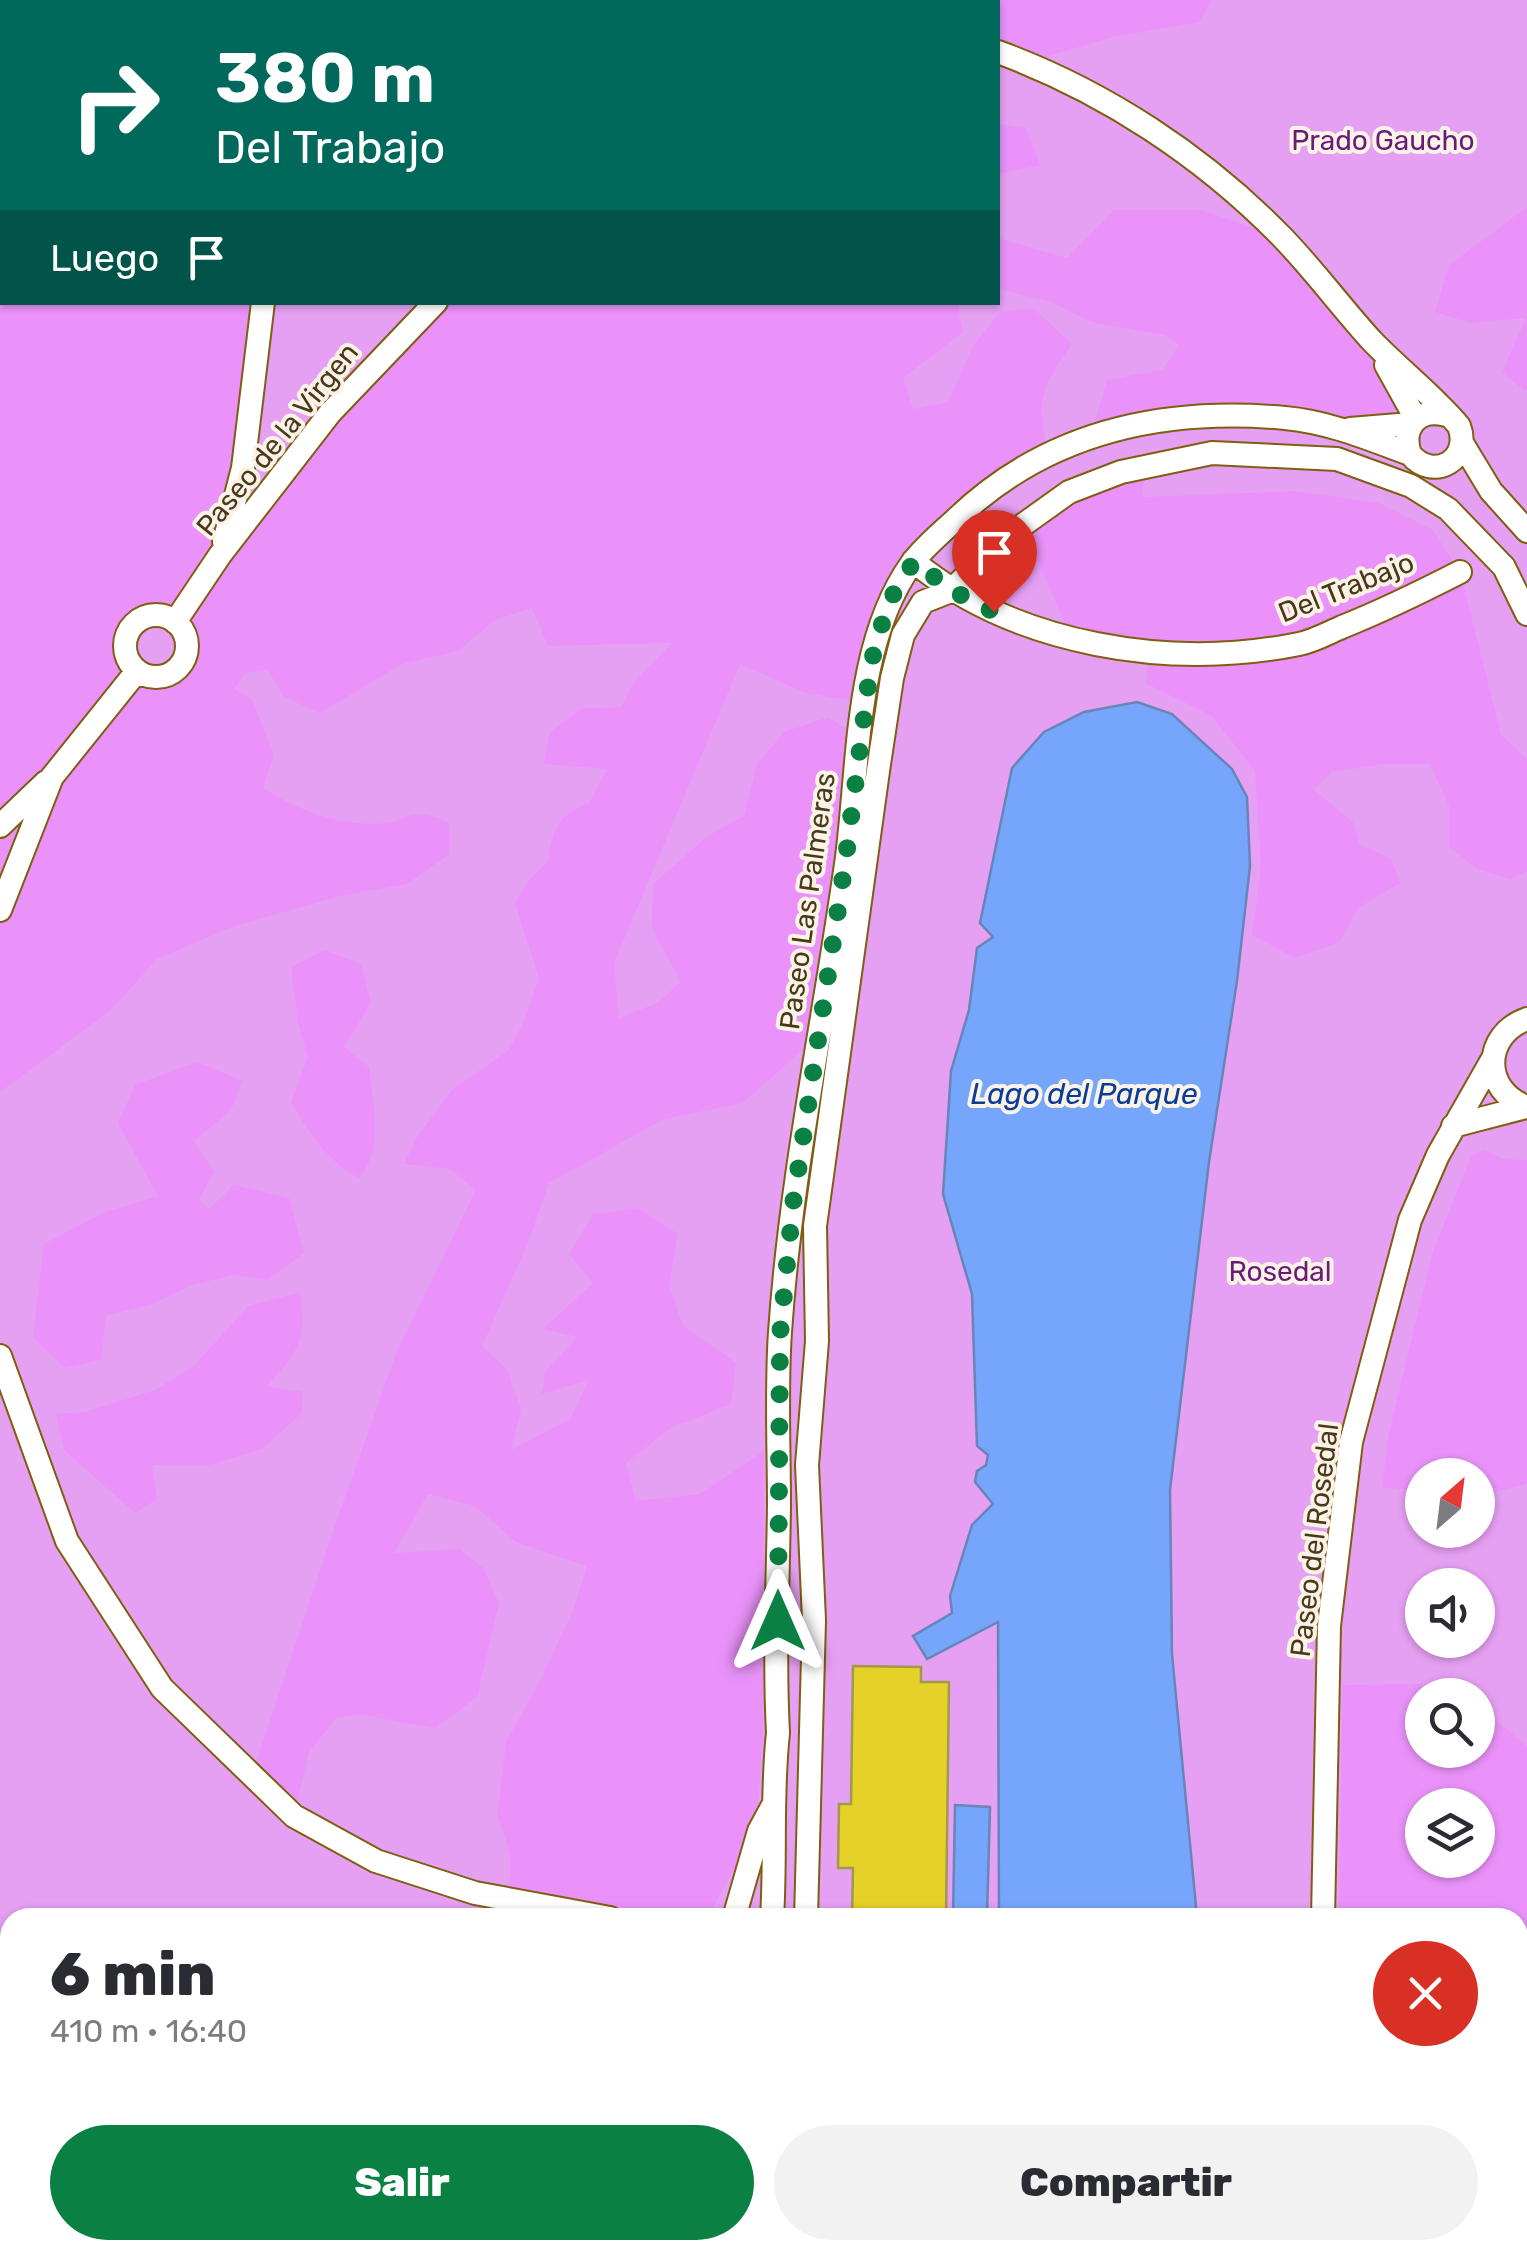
<!DOCTYPE html>
<html lang="es">
<meta charset="utf-8">
<style>
:root{--surface:#fff;--page:#f2f2f3;--text:#2b2b33;--muted:#7c7c81;--accent:#0b8043}
body{margin:0;font-family:Rubik,sans-serif;background:var(--page);color:var(--text);height:100vh;display:flex;flex-direction:column;font-size:38px;white-space:nowrap}
*{box-sizing:border-box;margin:0}
p{font-size:32px;color:var(--muted)}
.icon{flex:none;width:55px;height:55px;fill:none;stroke:currentColor;stroke-width:2;stroke-linecap:round;stroke-linejoin:round}
.map{position:relative;flex:1;overflow:hidden}
.sheet{position:absolute;left:0px;top:1908px;width:1528px;height:352px;display:flex;flex-direction:column;background:var(--surface);border-radius:30px 30px 0 0;box-shadow:0 2px 8px #0004}
.sheet>*{flex:none}
.top-card{position:absolute;left:0px;top:0px;width:1000px;height:305px;box-shadow:0 2px 8px #0004;background:#00695c;color:#fff;overflow:hidden}
.needle{width:65px;rotate:28deg}
.fabs{position:absolute;left:1405px;top:1458px;display:grid;gap:20px}
.fabs a{display:grid;place-items:center;width:90px;height:90px;border-radius:50%;background:var(--surface);box-shadow:0 2px 8px #0004;font-size:50px}
.pin{position:absolute;display:grid;place-items:center;width:85px;height:85px;color:#fff;margin:-102px -42px;border-radius:50% 50% 50% 0;rotate:-45deg;box-shadow:0 0 10px #0007}
.pin .icon{rotate:45deg}
.me{position:absolute;width:110px;margin:-55px;rotate:0deg;stroke-linejoin:round;filter:drop-shadow(0 0 8px #0008)}
.turn{display:flex;align-items:center;gap:35px;height:210px;padding:0 50px;font-size:45px}
.turn .icon{width:130px;height:130px;stroke-width:2.5}
.turn b{display:block;font-size:70px;line-height:85px}
.then{display:flex;align-items:center;height:95px;padding:0 50px;background:#0003;gap:20px;font-size:38px}
.round{display:grid;place-items:center;flex:none;width:105px;height:105px;border-radius:52px;background:var(--page)}
.headline{display:flex;align-items:center;justify-content:space-between;height:170px;padding:0 50px}
h1{font-size:60px;font-weight:800;line-height:75px}
.button{display:flex;gap:20px;margin-top:auto;padding:20px 50px}
.button a{flex:1;height:115px;border-radius:60px;background:var(--accent);color:#fff;font-size:40px;font-weight:800;line-height:115px;text-align:center}
.button a+a{background:var(--page);color:var(--text)}
.map>svg:first-child{display:block}
.green{fill:#e6a0f3;fill-rule:evenodd}
.forest{fill:#ea92fa;fill-rule:evenodd}
.water{fill:#76a6fc;stroke:#6885b9;stroke-width:2.5}
.building{fill:#e6d129;stroke:#a2984d;stroke-width:2.5}
.lines{fill:none;stroke-linecap:round;stroke-linejoin:round}
.minor-casing{stroke:#805d10;stroke-width:26}
.minor{stroke:#fff;stroke-width:22}
.route{stroke:#0b8043;stroke-width:18;stroke-dasharray:0 32.4}
.labels{text-anchor:middle;stroke-width:8;stroke-linejoin:round;paint-order:stroke}
.park-label{font-size:28px;fill:#6a1a78;stroke:#fbf3e6}
.street-label{font-size:28px;fill:#49391c;stroke:#fbf3e6}
.water-label{font-size:30px;font-style:italic;fill:#093d99;stroke:#fbf3e6}
</style>
<div class="map">
<svg width="1527" height="2259" viewBox="0 0 1527 2259">
<rect width="100%" height="100%" fill="#fbe4bb"/>
<path class="green" d="M0,0H1527V2259H0ZM2,2H998V302H2ZM1422,1475H1478V1530H1422ZM1422,1585H1478V1640H1422ZM1422,1695H1478V1750H1422ZM1422,1805H1478V1860H1422ZM10,1918H1518V2250H10Z"/>
<path class="forest" d="M0,0H387L2,2V302L263,303L221,551L436,303H957L963,332L903,378L913,409L948,402L973,346L1000,312L1033,308L1072,344C1040,390 1036,399 1048,454L913,561L865,703L806,693L740,664L614,963L619,1018L657,1003L681,982L651,927L654,883L708,836L744,816L757,764L784,732L828,717L860,738L818,1036L743,1103L664,1119L549,1183L528,1243L482,1346L507,1369L521,1409L511,1450L570,1419L589,1380L541,1394L546,1371L577,1337L543,1329L593,1283L569,1254L593,1214L638,1208L678,1234L669,1285L683,1325L736,1363L731,1404L671,1428L626,1463L636,1501L700,1494L764,1451L763,1739L757,1815L753,1834L708,1917H683L510,1888V1853L497,1814L506,1742L542,1677L574,1608L587,1566L516,1542L475,1506L428,1494L394,1553L460,1549L483,1568L499,1603L477,1697L435,1728L362,1715L337,1717L309,1752L294,1816L252,1775L338,1517L397,1351L476,1190L450,1169L404,1164L417,1137L453,1089L509,1050L522,1025L539,979L515,903L529,880L549,860C551,831 560,813 589,803L607,769L544,764L550,732L582,708L621,707L634,682L672,643L548,646L532,608L495,620L458,651L402,664L320,713L284,697L267,669L245,673L234,689L252,699L274,755L263,788C295,809 335,824 374,824C411,824 406,803 449,823L450,854L407,884L344,895L235,926L157,959L110,1011L0,1092ZM155,615C208,622 186,693 143,674C130,668 126,656 125,642L135,623Z
M853,0H1212L1199,22L1113,37L1025,63L998,52V2Z
M998,124L1026,128L1040,165L998,174Z
M1527,207V389L1525,391L1502,372L1526,318L1470,323L1435,312L1449,265Z
M1114,210H1201L1282,237L1372,340L1411,424L1288,418L1091,435L1107,380L1162,370L1179,345L1164,335L1091,322L1051,302L998,289V238L1067,258Z
M1145,467L1142,497L1295,491L1379,503L1433,530L1460,572L1501,735L1527,759V871L1511,879L1479,870L1449,847V806L1430,764H1385L1332,772L1314,790L1353,822L1360,845L1391,858L1400,883L1358,908L1340,942L1295,958L1252,935L1261,871L1255,771L1212,716L1145,683L1151,652L1071,638L1034,552L1037,515Z
M325,950L361,964L371,1003L344,1047L369,1067C373,1103 384,1150 359,1178C327,1161 309,1133 291,1102L308,1057L298,1023L291,967Z
M197,1062L243,1081L231,1110L194,1141L214,1171L199,1200L209,1209L234,1185L289,1198L304,1253L267,1280L234,1275L192,1285L152,1304L106,1316L101,1360L65,1368L33,1338L44,1244L105,1212L158,1196L118,1123L135,1085Z
M1483,1149L1504,1159L1527,1160V1484L1492,1493H1478V1475H1422V1490L1382,1488L1388,1437L1433,1251L1471,1157Z
M300,1292C307,1342 299,1350 267,1386L303,1392L301,1414L262,1449L210,1465H152L157,1499L135,1513L64,1450L56,1414L85,1412L155,1390L195,1365L248,1306Z
M1421,1684L1427,1695H1422V1750H1478V1715L1485,1711L1527,1746V2259H1380L1379,2250H1518V1918L1339,1917L1342,1685ZM1422,1805H1478V1860H1422Z"/>
<path class="water" d="M1137,702L1172,714L1232,769L1247,797L1250,866L1237,981L1209,1162L1170,1490L1172,1654L1197,1917H999L998,1622L927,1659L913,1636L952,1613L950,1596L972,1525L993,1504L975,1482L977,1471L986,1465L988,1455L977,1446L972,1294L943,1194L951,1071L969,1010L977,948L993,937L980,923L1012,768L1044,732L1084,712Z
M955,1805L990,1807L987,1917H953Z
M964,2250H1230V2259H964Z"/>
<path class="building" d="M853,1666L921,1667V1682H949L946,1918H852L853,1868H838L839,1804H851Z"/>
<g class="lines">
<g class="minor-casing">
<path id="minor" d="M853,0L860,2
M378,2L387,0
M728,2V0
M998,52C1104,91 1203,156 1282,237C1314,270 1341,307 1372,341C1400,370 1434,396 1459,426C1472,460 1433,482 1410,454C1401,428 1418,407 1446,415
M0,164L2,162
M1386,365L1416,419
M1350,429L1411,424
M1462,443L1491,491L1527,531
M224,542L243,468L263,302
M913,561C1016,646 1171,670 1299,644C1314,641 1328,633 1342,627C1382,611 1421,592 1460,572
M125 646a31 31 0 1 1 62 0a31 31 0 1 1-62 0Z
M175,622L220,555L330,413L436,302
M0,826L46,782
M0,910L52,777L137,671
M1527,1019C1482,1035 1482,1091 1527,1107
M1453,1126L1526,1107
M0,1356L67,1541L162,1688L294,1816L376,1861L475,1893L610,1918
M734,1918L759,1831L772,1807
M772,1918C776,1855 771,1795 778,1733C774,1657 778,1581 779,1506C779,1448 776,1389 780,1332C791,1172 825,1016 847,857C859,763 855,642 912,563C924,547 941,533 955,520C1046,432 1162,407 1285,418C1329,422 1369,439 1410,454
M806,1918L814,1620L807,1465L817,1341L815,1226L878,771L892,678L903,635L923,602L951,591L999,542L1069,492L1121,472L1212,453L1337,459L1411,486L1448,509L1504,567L1527,614
M1323,1918L1329,1626L1351,1442L1410,1220L1438,1155L1492,1060
M1346,2250V2259
M547,2259L553,2250
M909,2259V2250"/>
</g>
<use href="#minor" class="minor"/>
</g>
<g class="lines">
<path class="route" d="M778,1621L780,1335L793,1204L846,857L871,663L888,603L914,561L951,590L994,612"/>
</g>
<g class="labels">
<g class="park-label">
<text x="1383" y="150">Prado Gaucho</text>
<text x="1280" y="1281">Rosedal</text>
</g>
<g class="street-label">
<text transform="translate(277 439) rotate(-51)" y="10">Paseo de la Virgen</text>
<text transform="translate(1346 587) rotate(-22)" y="10">Del Trabajo</text>
<text transform="translate(807 901) rotate(-82)" y="10">Paseo Las Palmeras</text>
<text transform="translate(1314 1540) rotate(-83)" y="10">Paseo del Rosedal</text>
</g>
<g class="water-label">
<text x="1084" y="1104">Lago del Parque</text>
</g>
</g>
</svg>
<div class="fabs">
<a><svg class="needle" viewBox="-14 -14 28 28"><path d="M0-13l5 13h-10z" fill="#e53935"/><path d="M0 13l5-13h-10z" fill="#7c7c81"/></svg></a>
<a><svg class="icon" aria-label="sound" viewBox="0 0 24 24"><path d="M4 9h4l5-4v14l-5-4H4zM17 9q2 3 0 6"/></svg></a>
<a><svg class="icon" aria-label="search" viewBox="0 0 24 24"><circle cx="10" cy="10" r="6"/><path d="M15 15l6 6"/></svg></a>
<a><svg class="icon" aria-label="layers" viewBox="0 0 24 24"><path d="M12 4l9 5-9 5-9-5zM3 14l9 5 9-5"/></svg></a>
</div>
<div class="pin" style="left:994px;top:612px;background:#d93025"><svg class="icon" aria-label="arrive" viewBox="0 0 24 24"><path d="M6 21V4h12l-3 4 3 4H6"/></svg></div>
<svg class="me" style="left:778px;top:1621px" viewBox="-20 -20 40 40"><path d="M0-17L14 15 0 8-14 15z" fill="#0b8043" stroke="#fff" stroke-width="4"/></svg>
<div class="top-card">
<div class="turn"><svg class="icon" aria-label="right" viewBox="0 0 24 24"><path d="M7 20v-9h11M14 6l5 5-5 5"/></svg><div><b>380 m</b>Del Trabajo</div></div>
<div class="then">Luego<svg class="icon" aria-label="arrive" viewBox="0 0 24 24"><path d="M6 21V4h12l-3 4 3 4H6"/></svg></div>
</div>
<section class="sheet">
<div class="headline"><div><h1>6 min</h1><p>410 m · 16:40</p></div><a class="round" style="background:#d93025;color:#fff"><svg class="icon" aria-label="close" viewBox="0 0 24 24"><path d="M6 6l12 12M18 6L6 18"/></svg></a></div>
<div class="button"><a>Salir</a><a>Compartir</a></div>
</section>
</div>
